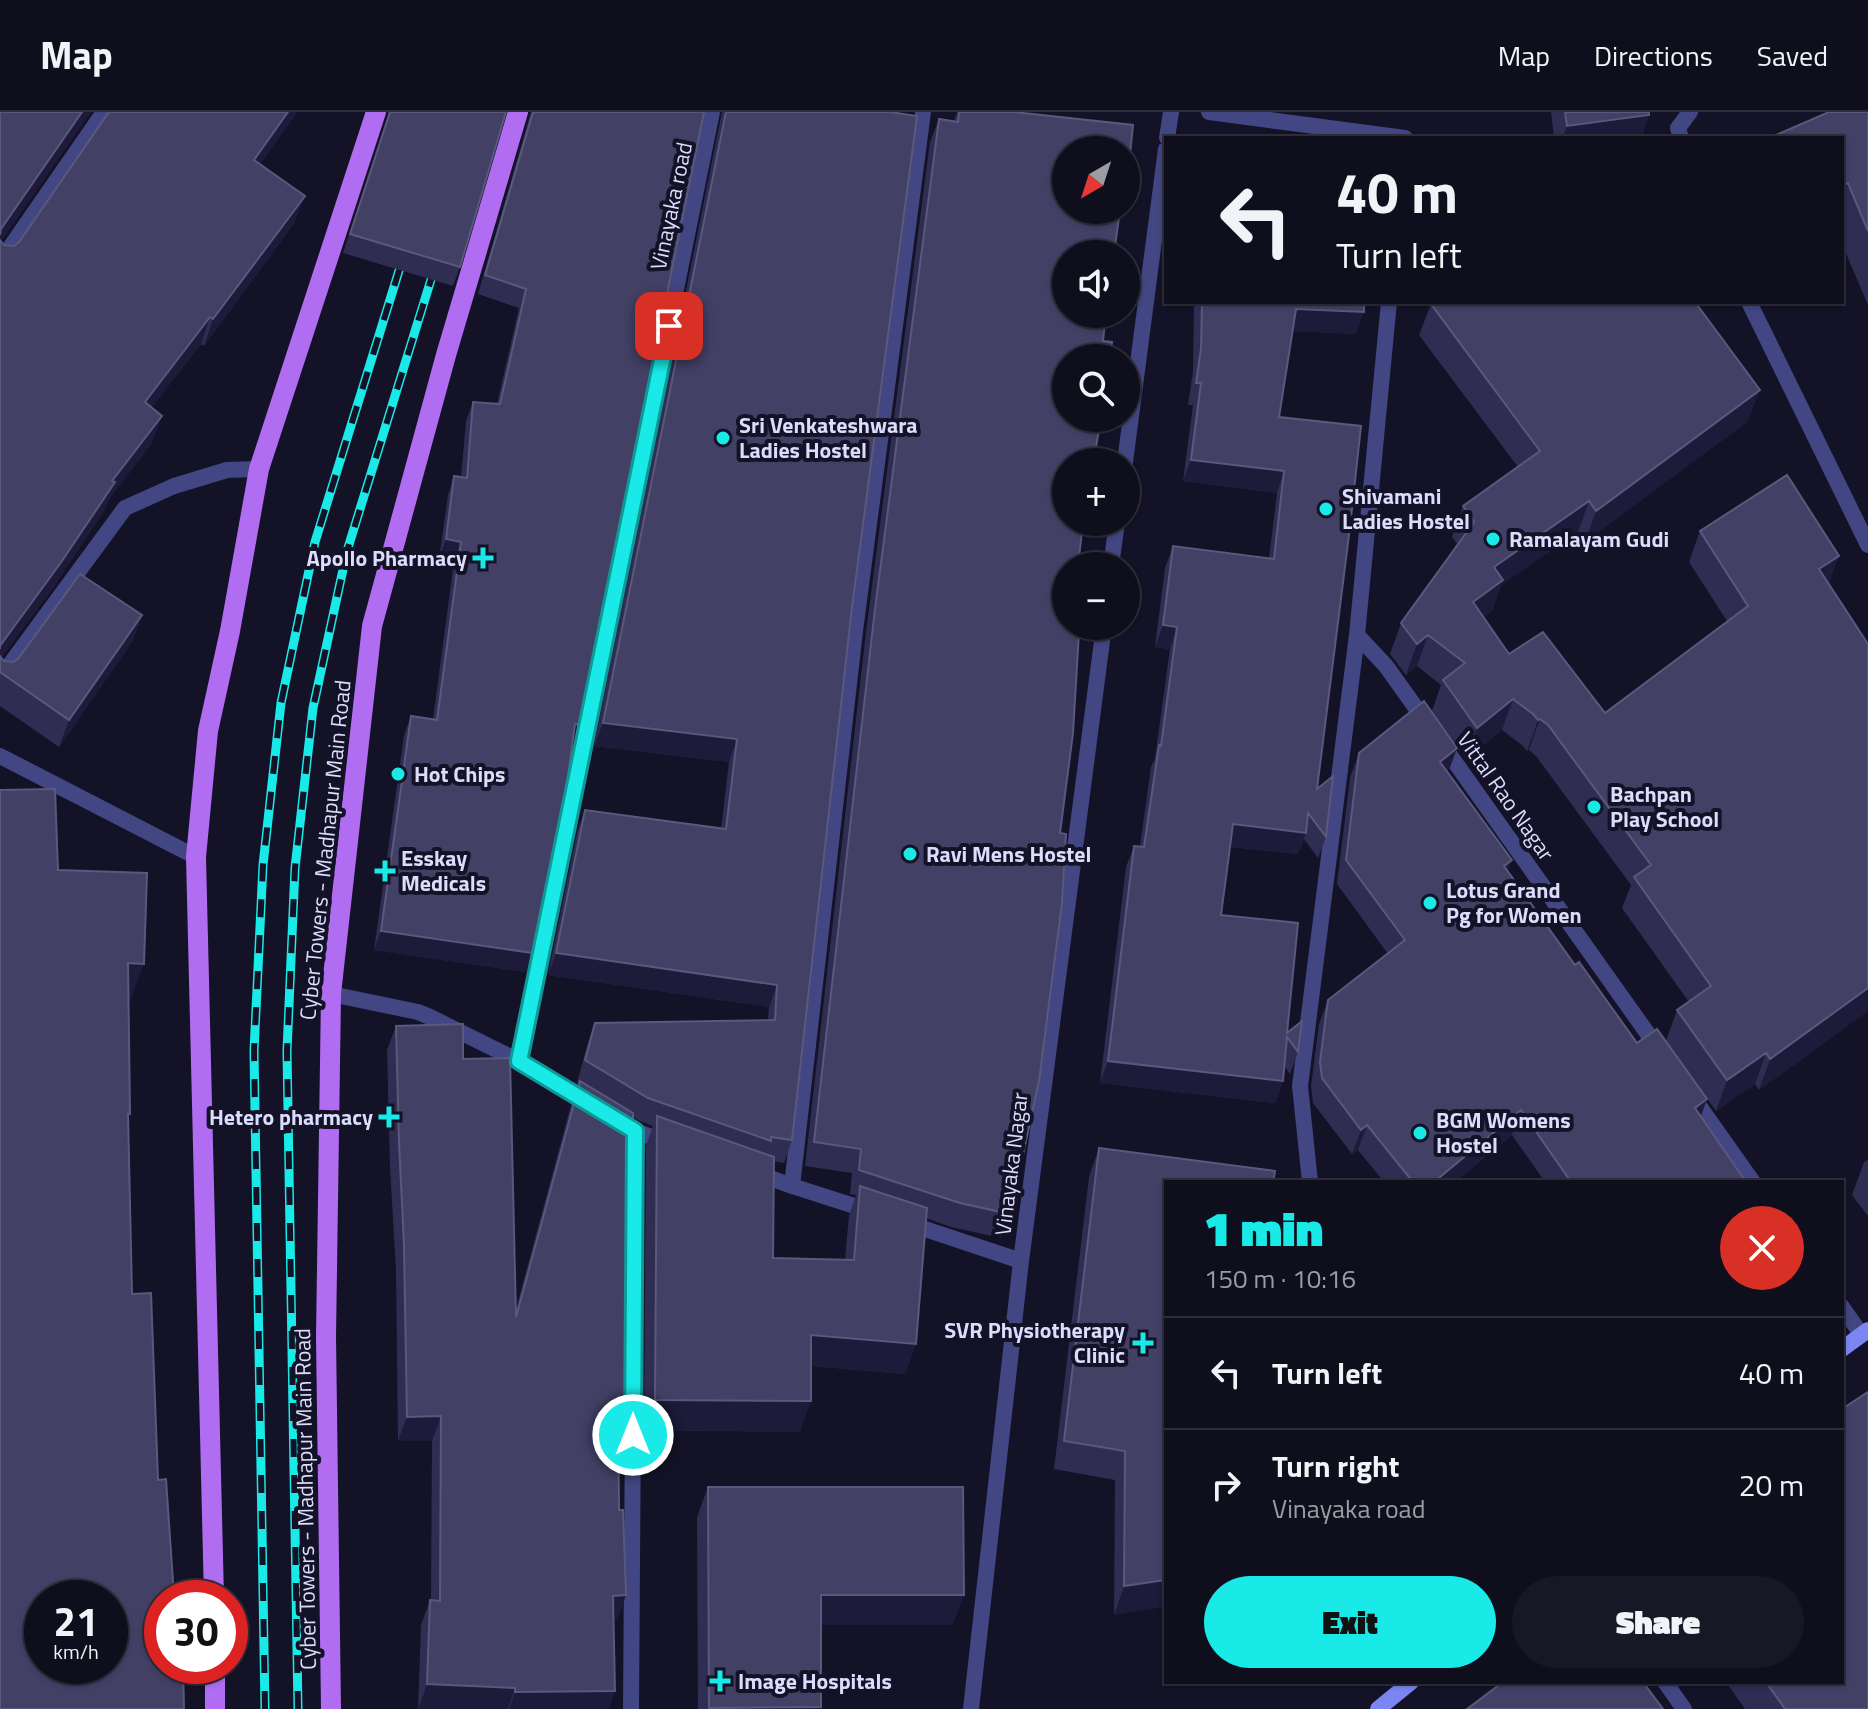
<!DOCTYPE html>
<meta charset="utf-8">
<style>
:root{--surface:#0f0e1d;--page:#181726;--text:#f1f3f6;--muted:#9b9ca4;--line:#2f2e3b;--accent:#19eae8}
body{margin:0;font-family:"Titillium Web",sans-serif;background:var(--page);color:var(--text);height:100vh;display:flex;flex-direction:column;font-size:30px;white-space:nowrap}
*{box-sizing:border-box;margin:0}
p{font-size:26px;color:var(--muted)}
.icon{flex:none;width:44px;height:44px;fill:none;stroke:currentColor;stroke-width:2;stroke-linecap:round;stroke-linejoin:round}
.map{position:relative;flex:1;overflow:hidden}
.side{position:absolute;left:1164px;top:1068px;width:680px;height:504px;display:flex;flex-direction:column;background:var(--surface);border-radius:0px;box-shadow:0 2px 6px #0004,0 0 0 2px var(--line)}
.side>*{flex:none}
.top-card{position:absolute;left:1164px;top:24px;width:680px;height:168px;border-radius:0px;box-shadow:0 2px 6px #0004,0 0 0 2px var(--line);background:#0f0e1d;color:var(--text);overflow:hidden}
.needle{width:52px;rotate:219deg}
.tools{position:absolute;left:1052px;top:24px;display:grid;gap:16px}
.tools a{display:grid;place-items:center;width:88px;height:88px;border-radius:50%;background:var(--surface);box-shadow:0 2px 6px #0004,0 0 0 2px var(--line);font-size:40px}
.speed{position:absolute;left:24px;top:1468px;display:flex;gap:16px;font-size:40px;font-weight:700;text-align:center}
.speed>*{display:grid;place-content:center;width:104px;height:104px;border-radius:50%;background:var(--surface);box-shadow:0 2px 6px #0004,0 0 0 2px var(--line);line-height:1}
.speed small{font-size:20px;font-weight:400}
.speed .limit{border:12px solid #d22;background:#fff;color:#111}
.pin{position:absolute;display:grid;place-items:center;width:68px;height:68px;color:#fff;margin:-34px;border-radius:16px;box-shadow:0 4px 12px #0006}
.me{position:absolute;width:88px;margin:-44px;rotate:0deg;stroke-linejoin:round;filter:drop-shadow(0 0 6px #0008)}
.turn{display:flex;align-items:center;gap:28px;height:168px;padding:0 40px;font-size:36px}
.turn .icon{width:104px;height:104px;stroke-width:2.5}
.turn b{display:block;font-size:56px;line-height:68px}
.round{display:grid;place-items:center;flex:none;width:84px;height:84px;border-radius:42px;background:var(--page)}
.summary{display:flex;align-items:center;justify-content:space-between;height:136px;padding:0 40px}
h1{font-size:48px;font-weight:800;line-height:60px;color:var(--accent)}
.action{display:flex;gap:16px;margin-top:auto;padding:16px 40px}
.action a{flex:1;height:92px;border-radius:48px;background:var(--accent);color:#111;font-size:32px;font-weight:800;line-height:92px;text-align:center}
.action a+a{background:var(--page);color:var(--text)}
ul{padding:0;list-style:none}
li{display:flex;align-items:center;gap:24px;height:112px;padding:0 40px;border-top:2px solid var(--line)}
li div{flex:1}
li b{display:block;font-size:30px}
li em{font-style:normal}
header{display:flex;align-items:center;gap:48px;box-sizing:border-box;height:112px;padding:0 40px;background:var(--surface);border-bottom:2px solid var(--line)}
header strong{font-size:38px}
nav{display:flex;gap:44px;margin-inline-start:auto;font-size:28px}
.map>svg:first-child{display:block}
.lines{fill:none;stroke-linecap:round;stroke-linejoin:round}
.street{stroke:#424682;stroke-width:16}
.secondary{stroke:#7b86f3;stroke-width:16}
.primary{stroke:#b16df2;stroke-width:20}
.rail-casing{stroke:#19eae8;stroke-width:9}
.rail{stroke:#141227;stroke-width:6;stroke-dasharray:18;stroke-linecap:butt}
.wall{fill:#302d53}
.shaded-wall{fill:#1d1a3a}
.building{fill:#424065;stroke:#5a587d;stroke-width:2;fill-rule:evenodd}
.route-casing{stroke:#109897;stroke-width:20}
.route{stroke:#19eae8;stroke-width:14}
.poi-dot{fill:#19eae8;stroke:#141227;stroke-width:3}
.labels{text-anchor:middle;stroke-width:8;stroke-linejoin:round;paint-order:stroke}
.street-label{font-size:22px;fill:#dcdcfc;stroke:#141227}
.poi-label{font-size:22px;font-weight:bold;fill:#dcdcfc;stroke:#141227;text-anchor:start}
</style>
<header>
<strong>Map</strong>
<nav><a>Map</a><a>Directions</a><a>Saved</a></nav>
</header>
<div class="map">
<svg width="1868" height="1597" viewBox="0 0 1868 1597">
<rect width="100%" height="100%" fill="#141227"/>
<g class="lines">
<path class="street" d="M1209,0L1405,26
M1167,26L1171,0
M1681,26L1678,16L1690,0
M0,150L104,0
M1389,190L1357,523L1386,554L1426,610
M1749,190L1868,433
M1125,350L1166,37
M1111,454L1117,410
M0,566L125,396L174,374L227,358L259,357
M1442,632L1660,939
M0,644L196,745
M331,882L418,900L430,905L519,949L593,994
M519,949L712,0
M1690,981L1753,1070
M616,1008L635,1019L668,1031
M754,1060L792,1074L855,519L923,0
M1310,1070L1300,974L1357,523
M792,1074L870,1099
M904,1110L1021,1149
M1842,1195L1861,1222
M1665,1570L1684,1597
M631,1597L635,1019
M971,1597L1021,1149L1104,514"/>
<path class="secondary" d="M1842,1237L1868,1218
M1378,1597L1411,1570"/>
<path class="primary" d="M214,1486L196,745L208,619L230,519L259,357L376,0
M215,1554V1597
M331,1597L326,1225L331,882L372,514L446,243L518,0"/>
<g class="rail-casing">
<path id="rail" d="M265,1597L254,939L263,753L281,591L315,430L406,136
M298,1597L287,939L295,756L313,596L347,439L438,145"/>
</g>
<use href="#rail" class="rail"/>
</g>
<path class="wall" d="M0,0H91L1,129L4,133L14,134L19,130L109,0H297L260,52L295,110L204,234L201,232L151,296L152,331L109,387L105,397L53,476L1,546L4,549L13,550L142,503L132,530L59,635L0,594Z
M388,0H506L460,155L453,174L343,141L388,4Z
M531,0H704L573,631L533,841L526,860L374,838L404,623L411,604L433,607L454,449L439,447L448,383L454,364L461,365L466,309L473,290L497,292L519,196L478,182Z
M722,0H890L852,495L792,1028L784,1051L774,1049L773,1146L845,1147L849,1104L856,1083L850,1082L852,1061L805,1054L866,520L930,30L939,7L954,9L957,0H1014L1119,110L1066,410H1087L1083,421H1082L1010,1102L1001,1126L951,1115L926,1106L916,1232L905,1262L811,1254L800,1320L644,1318L646,1034L653,1014L640,1009L633,1005L622,1318H619V1398L626,1483L617,1508H614L609,1597H418L421,1513L430,1488H431L432,1329H398L396,1159L390,1055L387,938L396,914L463,947L516,1197L571,993L578,972L577,971L587,934L595,911L768,908L769,895L548,863L577,720L585,698L721,717L729,650L594,634Z
M1551,0H1649V3L1641,26H1554Z
M1868,0V193L1842,132V26Z
M1194,190H1364L1356,222L1293,219L1279,305L1317,677L1326,725L1318,746L1304,727L1298,742L1230,735L1221,803L1298,940L1290,962L1284,954L1283,969L1275,991L1100,971L1126,755L1134,734H1140L1151,655L1155,646L1170,537L1155,535L1165,456L1173,434L1269,446L1277,381L1183,369L1193,293H1188L1193,259Z
M1431,192L1748,309L1585,430L1578,420L1501,473L1492,499L1483,505L1509,542L1605,601L1727,509L1689,450L1700,419L1829,472L1868,899L1759,978L1755,972L1716,999L1666,929L1677,898L1689,890L1622,796L1631,773L1536,644L1529,638L1527,639L1522,633L1502,618L1466,647L1432,599L1441,573L1417,554L1406,563L1390,542L1401,511L1458,433L1452,425L1463,394L1518,355L1419,223Z
M1359,641L1448,661L1508,759L1575,853L1637,931L1701,1004L1746,1070H1545L1512,1023L1455,1070H1384L1358,1038L1352,1042L1313,991L1311,974L1319,912L1328,888L1388,842L1337,772L1350,666Z
M1099,1036L1166,1070V1494L1114,1503L1115,1368L1054,1357L1089,1065Z
M1868,1048V1104L1852,1083L1864,1050Z
M708,1375L953,1513H821L820,1597H698L697,1405Z
M1726,1570H1842L1868,1597H1745Z"/>
<path class="shaded-wall" d="M82,0H91L0,131V119Z
M288,0H297L244,74L254,48Z
M1649,3L1641,26H1562L1567,14Z
M1848,71L1842,87V74Z
M305,84L295,110L204,234L213,207Z
M1296,197L1364,200L1356,222L1288,219Z
M210,205L201,232L135,317L145,290Z
M1760,278L1748,309L1585,430L1596,399Z
M162,304L152,331L109,387L105,397L53,476L0,548V534L112,369Z
M1191,348L1284,359L1277,381L1183,369Z
M1589,389L1578,420L1501,473L1492,499L1461,521L1473,490L1494,455Z
M446,427L461,430L454,449L439,447Z
M1839,444L1828,475L1819,457Z
M142,503L132,530L59,635L69,608Z
M1163,513L1177,515L1170,537L1155,535Z
M1428,523L1417,554L1406,563L1417,532Z
M1513,587L1502,618L1466,647L1477,616Z
M1540,607L1529,638L1527,639L1538,608Z
M603,611L737,627L729,650L594,634Z
M575,612L579,613L572,632Z
M1457,636L1448,661L1431,675L1440,650Z
M1233,712L1306,721L1298,742L1225,734Z
M1512,748L1503,772L1504,754Z
M381,819L533,841L526,860L374,838Z
M556,841L777,873L769,895L548,863Z
M128,851L144,852L130,889H115Z
M1868,876V899L1759,978L1770,947Z
M1766,941L1755,972L1716,999L1727,968Z
M1108,949L1283,969L1275,991L1100,971Z
M1707,987L1698,1012L1695,996Z
M1521,998L1512,1023L1455,1070H1434Z
M1367,1013L1358,1038L1352,1042L1361,1018Z
M811,1223L916,1232L905,1262L800,1253Z
M655,1288L811,1289L800,1320L644,1318Z
M618,1293H631L622,1318H609Z
M441,1304L432,1329H398L407,1305Z
M1166,1468V1494L1114,1503L1124,1474Z
M626,1483L617,1508H604L613,1484Z
M821,1483H964L953,1513H810Z
M427,1572L515,1576L508,1597H418Z
M615,1579L609,1597H509L515,1580Z
M821,1595L820,1597H709V1596Z"/>
<path class="building" d="M0,0H82L1,117L0,123Z
M109,0H288L254,48L305,84L213,207L210,205L145,290L162,304L112,369L115,370L62,449L0,534V537V128L4,133L14,134L19,130Z
M390,0H506L460,155L350,122Z
M533,0H704L579,613L575,612L566,678L533,841L381,819L411,604L437,608L461,430L446,427L454,364L467,366L473,290L500,292L526,177L485,163Z
M726,0H890L917,4L852,495L792,1028L771,1025V1029L648,986L585,948L595,911L775,908L777,873L556,841L585,698L726,717L737,627L603,611Z
M959,0H1014L1133,13L1126,83V38H1066V98H1120L1114,142H1066V202H1106L1103,229L1112,230L1110,246H1066V306H1101L1096,335L1101,336L1099,350H1066V410H1083L1078,454H1066V514H1072V520H1079L1073,621L1060,721L1066,722L1062,791L1039,969L1010,1102L960,1091L859,1058L861,1037L814,1030L875,497L939,7L958,10Z
M1565,0H1649V3L1567,14Z
M1829,0H1868V119L1848,71L1842,74V26H1769Z
M1202,190H1364V200L1296,197L1279,305L1361,314L1350,415L1317,677L1333,664L1326,725L1308,701L1306,721L1233,712L1221,803L1298,811L1287,921L1302,909L1298,940L1287,925L1283,969L1108,949L1134,734L1144,735L1159,633L1161,634L1177,515L1163,513L1173,434L1274,447L1284,359L1191,348L1201,271H1196L1201,237Z
M1433,190H1695L1760,278L1596,399L1589,389L1494,455L1503,468L1473,490L1509,542L1543,520L1605,601L1748,494L1700,419L1787,363L1839,444L1819,457L1868,532V876L1770,947L1766,941L1727,968L1677,898L1711,874L1634,765L1651,753L1548,613L1540,607L1538,608L1533,602L1513,587L1477,616L1443,568L1465,551L1428,523L1417,532L1401,511L1474,410L1463,394L1540,339L1431,192Z
M80,462L142,503L69,608L0,560V544L4,549L13,550L18,547Z
M1424,589L1457,636L1440,650L1512,748L1504,754L1575,853L1579,850L1637,931L1657,917L1707,987L1695,996L1746,1070H1571L1521,998L1434,1070H1413L1367,1013L1361,1018L1322,966L1320,950L1328,888L1405,828L1346,748L1359,641Z
M55,677L58,758L147,761L144,852L128,851L130,1002H128L132,1182L151,1181L158,1368L166,1367L174,1484H182V1486H162V1554H183L184,1597H0V678ZM42,1486H110V1554H42Z
M463,912V947L510,946L516,1205L580,969L633,1001L631,1293H618L619,1398H623L626,1483L613,1484L615,1579L515,1580V1576L427,1572L430,1488L440,1489L441,1304L407,1305L404,1134L399,1030L396,914Z
M657,1004L774,1045L773,1146L854,1148L860,1074L927,1096L916,1232L811,1223V1289L655,1288Z
M1099,1036L1275,1059L1273,1070H1166V1468L1124,1474L1125,1339L1064,1329Z
M1868,1280V1597H1785L1766,1570H1842V1297Z
M708,1375H963L964,1483H821V1595L709,1596Z
M1503,1570H1643L1663,1597H1467Z"/>
<g class="lines">
<g class="route-casing">
<path id="route" d="M633,1323L635,1019L519,949L669,214"/>
</g>
<use href="#route" class="route"/>
</g>
<g class="poi-dot">
<circle cx="723" cy="326" r="8"/>
<circle cx="1326" cy="397" r="8"/>
<circle cx="1493" cy="427" r="8"/>
<path d="M479 434h8v8h8v8h-8v8h-8v-8h-8v-8h8z"/>
<circle cx="398" cy="662" r="8"/>
<circle cx="1594" cy="695" r="8"/>
<circle cx="910" cy="742" r="8"/>
<path d="M381 747h8v8h8v8h-8v8h-8v-8h-8v-8h8z"/>
<circle cx="1430" cy="791" r="8"/>
<path d="M385 993h8v8h8v8h-8v8h-8v-8h-8v-8h8z"/>
<circle cx="1420" cy="1021" r="8"/>
<path d="M1139 1219h8v8h8v8h-8v8h-8v-8h-8v-8h8z"/>
<path d="M716 1557h8v8h8v8h-8v8h-8v-8h-8v-8h8z"/>
</g>
<g class="labels">
<g class="street-label">
<text transform="translate(671 94) rotate(-78)" y="8">Vinayaka road</text>
<text transform="translate(1506 684) rotate(55)" y="8">Vittal Rao Nagar</text>
<text transform="translate(325 738) rotate(-84)" y="8">Cyber Towers - Madhapur Main Road</text>
<text transform="translate(1011 1052) rotate(-83)" y="8">Vinayaka Nagar</text>
<text transform="translate(305 1387) rotate(-91)" y="8">Cyber Towers - Madhapur Main Road</text>
</g>
<g class="poi-label">
<text x="739" y="321">Sri Venkateshwara<tspan x="739" dy="25">Ladies Hostel</tspan></text>
<text x="1342" y="392">Shivamani<tspan x="1342" dy="25">Ladies Hostel</tspan></text>
<text x="1509" y="435">Ramalayam Gudi</text>
<text x="467" y="454" text-anchor="end">Apollo Pharmacy</text>
<text x="414" y="670">Hot Chips</text>
<text x="1610" y="690">Bachpan<tspan x="1610" dy="25">Play School</tspan></text>
<text x="926" y="750">Ravi Mens Hostel</text>
<text x="401" y="754">Esskay<tspan x="401" dy="25">Medicals</tspan></text>
<text x="1446" y="786">Lotus Grand<tspan x="1446" dy="25">Pg for Women</tspan></text>
<text x="373" y="1013" text-anchor="end">Hetero pharmacy</text>
<text x="1436" y="1016">BGM Womens<tspan x="1436" dy="25">Hostel</tspan></text>
<text x="1125" y="1226" text-anchor="end">SVR Physiotherapy<tspan x="1125" dy="25">Clinic</tspan></text>
<text x="738" y="1577">Image Hospitals</text>
</g>
</g>
</svg>
<div class="tools">
<a><svg class="needle" viewBox="-14 -14 28 28"><path d="M0-13l5 13h-10z" fill="#e53935"/><path d="M0 13l5-13h-10z" fill="#9b9ca4"/></svg></a>
<a><svg class="icon" aria-label="sound" viewBox="0 0 24 24"><path d="M4 9h4l5-4v14l-5-4H4zM17 9q2 3 0 6"/></svg></a>
<a><svg class="icon" aria-label="search" viewBox="0 0 24 24"><circle cx="10" cy="10" r="6"/><path d="M15 15l6 6"/></svg></a>
<a>+</a>
<a>−</a>
</div>
<div class="speed"><div>21<small>km/h</small></div><div class="limit">30</div></div>
<div class="pin" style="left:669px;top:214px;background:#d93025"><svg class="icon" aria-label="arrive" viewBox="0 0 24 24"><path d="M6 21V4h12l-3 4 3 4H6"/></svg></div>
<svg class="me" style="left:633px;top:1323px" viewBox="-20 -20 40 40"><circle r="17" fill="#19eae8" stroke="#fff" stroke-width="3"/><path d="M0-11L8 9 0 5-8 9z" fill="#fff"/></svg>
<div class="top-card">
<div class="turn"><svg class="icon" aria-label="left" viewBox="0 0 24 24"><path d="M17 20v-9H6M10 6l-5 5 5 5"/></svg><div><b>40 m</b>Turn left</div></div>
</div>
<section class="side">
<div class="summary"><div><h1>1 min</h1><p>150 m · 10:16</p></div><a class="round" style="background:#d93025;color:#fff"><svg class="icon" aria-label="close" viewBox="0 0 24 24"><path d="M6 6l12 12M18 6L6 18"/></svg></a></div>
<ul>
<li><svg class="icon" aria-label="left" viewBox="0 0 24 24"><path d="M17 20v-9H6M10 6l-5 5 5 5"/></svg><div><b>Turn left</b></div><em>40 m</em></li>
<li><svg class="icon" aria-label="right" viewBox="0 0 24 24"><path d="M7 20v-9h11M14 6l5 5-5 5"/></svg><div><b>Turn right</b><p>Vinayaka road</p></div><em>20 m</em></li>
</ul>
<div class="action"><a>Exit</a><a>Share</a></div>
</section>
</div>
